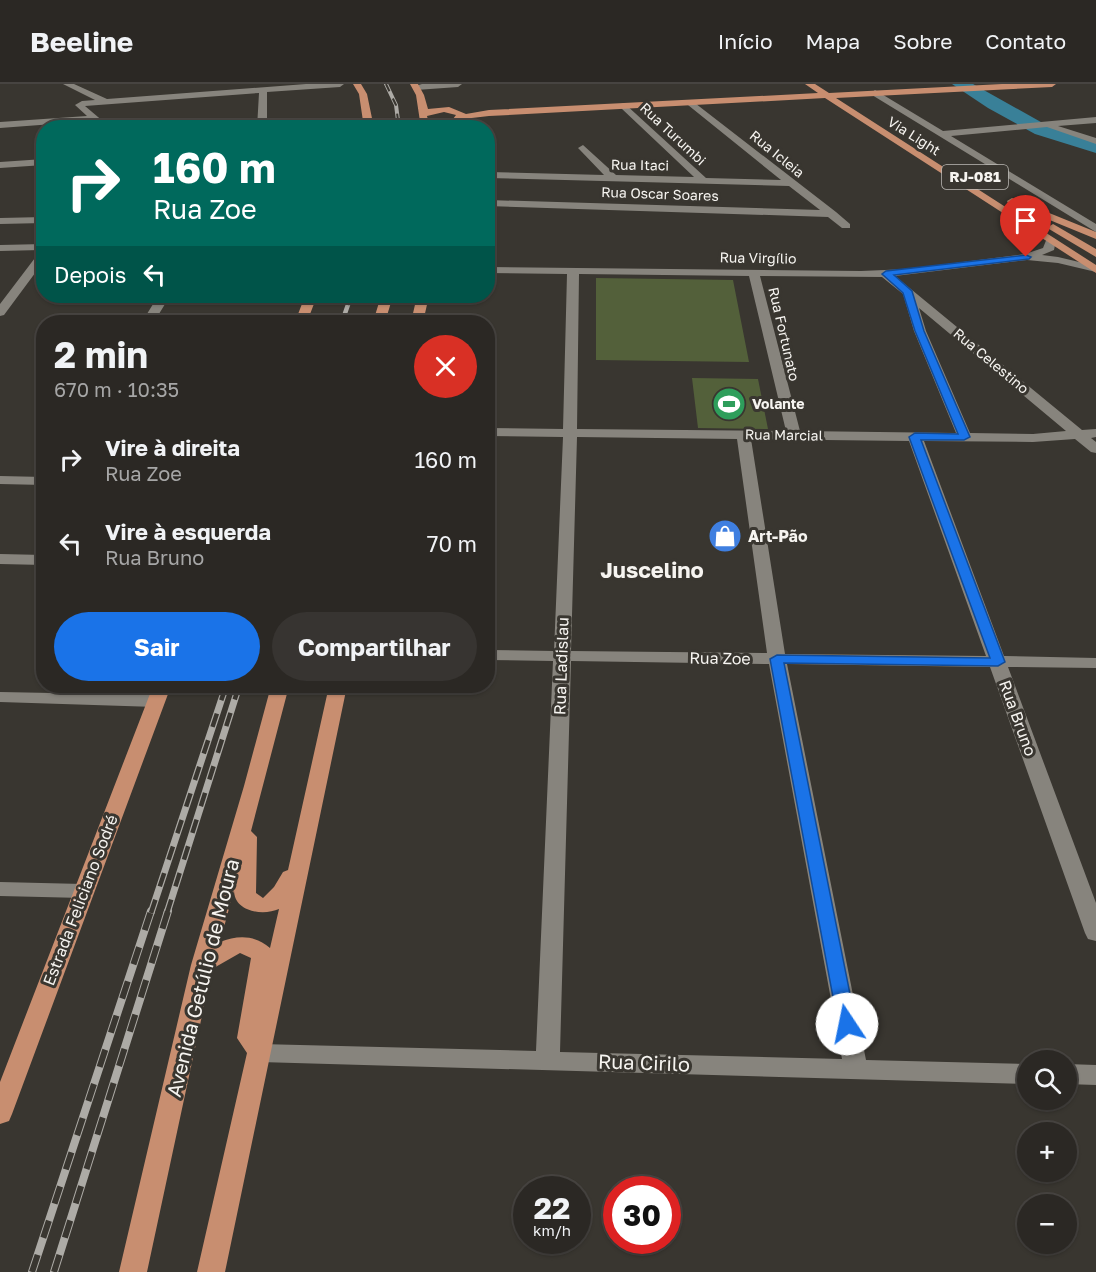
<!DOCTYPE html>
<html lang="pt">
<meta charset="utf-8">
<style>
:root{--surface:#2b2824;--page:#373431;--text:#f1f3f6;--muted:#a6a6a6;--line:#474441;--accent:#1a73e8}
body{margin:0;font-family:"Golos Text",sans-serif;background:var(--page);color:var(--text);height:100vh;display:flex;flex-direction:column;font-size:22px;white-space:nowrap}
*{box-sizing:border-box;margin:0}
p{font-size:20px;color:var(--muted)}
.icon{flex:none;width:33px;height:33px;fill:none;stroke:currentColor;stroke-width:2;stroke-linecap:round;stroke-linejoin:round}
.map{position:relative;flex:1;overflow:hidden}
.panel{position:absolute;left:36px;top:231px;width:459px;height:378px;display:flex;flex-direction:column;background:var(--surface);border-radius:24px;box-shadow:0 2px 4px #0004,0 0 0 2px var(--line)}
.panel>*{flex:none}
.guide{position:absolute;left:36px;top:36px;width:459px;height:183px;border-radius:24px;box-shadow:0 2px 4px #0004,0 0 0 2px var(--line);background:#00695c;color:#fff;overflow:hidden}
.controls{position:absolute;left:1017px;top:966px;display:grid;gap:12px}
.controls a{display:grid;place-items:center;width:60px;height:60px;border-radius:50%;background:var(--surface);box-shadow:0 2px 4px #0004,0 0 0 2px var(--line);font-size:30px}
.speed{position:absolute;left:513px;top:1092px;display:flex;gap:12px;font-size:30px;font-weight:700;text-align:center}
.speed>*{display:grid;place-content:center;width:78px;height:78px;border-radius:50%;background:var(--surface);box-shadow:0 2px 4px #0004,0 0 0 2px var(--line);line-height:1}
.speed small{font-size:15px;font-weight:400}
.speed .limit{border:9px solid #d22;background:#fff;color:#111}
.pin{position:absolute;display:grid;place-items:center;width:51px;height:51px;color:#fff;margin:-62px -26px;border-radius:50% 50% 50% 0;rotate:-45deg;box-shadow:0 0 6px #0007}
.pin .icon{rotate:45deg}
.me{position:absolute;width:66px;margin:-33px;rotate:349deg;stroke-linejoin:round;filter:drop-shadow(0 0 4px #0008)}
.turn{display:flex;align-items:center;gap:21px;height:126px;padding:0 18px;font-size:27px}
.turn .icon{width:78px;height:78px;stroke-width:2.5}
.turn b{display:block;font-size:42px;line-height:51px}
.then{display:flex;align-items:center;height:57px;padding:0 18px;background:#0003;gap:12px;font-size:22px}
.round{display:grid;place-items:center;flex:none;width:63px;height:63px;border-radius:32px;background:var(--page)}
.headline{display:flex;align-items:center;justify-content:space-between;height:102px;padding:0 18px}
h1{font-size:36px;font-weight:700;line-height:45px}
.action{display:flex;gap:12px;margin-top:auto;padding:12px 18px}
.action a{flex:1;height:69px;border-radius:36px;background:var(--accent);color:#fff;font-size:24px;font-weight:700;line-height:69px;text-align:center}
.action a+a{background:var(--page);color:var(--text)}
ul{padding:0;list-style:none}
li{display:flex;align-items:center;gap:18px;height:84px;padding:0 18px}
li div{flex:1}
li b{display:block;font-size:22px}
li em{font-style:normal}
header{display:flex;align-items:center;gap:36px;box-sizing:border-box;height:84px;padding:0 30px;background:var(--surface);border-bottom:2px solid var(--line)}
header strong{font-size:28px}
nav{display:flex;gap:33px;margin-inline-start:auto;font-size:21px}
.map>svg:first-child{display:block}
.green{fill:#53603a}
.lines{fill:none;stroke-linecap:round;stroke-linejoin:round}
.river{fill:#398098;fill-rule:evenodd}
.minor{fill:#87847d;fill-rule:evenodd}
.major{fill:#c88e70;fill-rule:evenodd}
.rail-far3-casing{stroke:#adaba6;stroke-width:4}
.rail-far2-casing{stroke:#adaba6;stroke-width:4.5}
.rail-far1-casing{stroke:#adaba6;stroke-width:7}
.rail-casing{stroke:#adaba6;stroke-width:8}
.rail-far3{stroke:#393630;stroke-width:2;stroke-dasharray:8;stroke-linecap:butt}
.rail-far2{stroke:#393630;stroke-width:3;stroke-dasharray:9;stroke-linecap:butt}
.rail-far1{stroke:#393630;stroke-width:4.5;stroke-dasharray:14;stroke-linecap:butt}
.rail{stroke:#393630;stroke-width:6;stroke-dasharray:18;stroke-linecap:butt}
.route{fill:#1a73e8;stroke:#114b97;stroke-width:1.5}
.labels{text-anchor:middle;stroke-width:6;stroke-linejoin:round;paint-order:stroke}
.far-street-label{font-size:14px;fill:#f6f4f0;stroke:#393630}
.far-poi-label{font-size:14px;font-weight:bold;fill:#f6f4f0;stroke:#393630;text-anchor:start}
.shield{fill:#393630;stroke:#bdbbb6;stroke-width:1.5}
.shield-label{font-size:15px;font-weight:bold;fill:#f6f4f0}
.poi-label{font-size:16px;font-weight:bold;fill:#f6f4f0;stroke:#393630;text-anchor:start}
.street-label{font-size:16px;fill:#f6f4f0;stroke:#393630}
.near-street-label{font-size:20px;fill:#f6f4f0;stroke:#393630}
.district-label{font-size:22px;font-weight:bold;fill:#f6f4f0;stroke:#393630}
</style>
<header>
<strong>Beeline</strong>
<nav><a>Início</a><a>Mapa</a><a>Sobre</a><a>Contato</a></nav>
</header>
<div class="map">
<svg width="1096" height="1188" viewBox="0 0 1096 1188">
<rect width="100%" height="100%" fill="#393630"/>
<path class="green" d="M596,194L733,196L749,278L596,276Z
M692,294L758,295L768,345L698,344Z"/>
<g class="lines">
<path class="river" d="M952,0H973L1048,42L1096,57V69L1035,50L988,24Z"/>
<path class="minor" d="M63,0H74L107,15L306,0H344L340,3L267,8V44H257L259,9L85,22L111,44H101L93,37L0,44V38L87,32L75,21L82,17L95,16Z
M422,0H462L458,3L416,6L412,3Z
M875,6L943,47L1096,33V39L1058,42L1096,54V60L1047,43L951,52L1096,140V148L872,11L871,9Z
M691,16L836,128L850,140V144H842L828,133L488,122V116L820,126L789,102L488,94V88L604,91L580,66L578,64L583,61L616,91L694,93L621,24V20L624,19L706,94L781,96L688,21L687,19Z
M44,75V81L0,84V78Z
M44,133V139L0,140V134Z
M1051,153L1056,156L1054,166L1042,171L1058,173L1096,182V188L1058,179L1027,176L895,192L1082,346L1096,345V353L1091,354L1096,358V369L1091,368L1075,355L1033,358L924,357L1004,572L1096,574V584L1008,583L1096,819V857L1088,855L1085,849L990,583L787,580L866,976L1028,980V1000L260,978L252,976L248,969L252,962L260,960L536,967L553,577L488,576V566L554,567L563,353L488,352V344L563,345L567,190L488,189V183L861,187L908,185L1025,170L1043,164L1047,154ZM579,190L749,192L786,347L577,345ZM760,192L882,193L903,210L914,247L956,349L800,347ZM919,224L1066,347L1033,350L970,349L926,247ZM577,353L737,355L767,569L571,567ZM751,355L909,357L986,572L785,570ZM571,577L769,580L842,975L560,968Z
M44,160V177L4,231L0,232V220L41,166L0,167V161Z
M158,212H170L154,238H142Z
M0,392L44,393V401L0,400Z
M0,470L44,471V481L0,480Z
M0,608L156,611L162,613L165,617L162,621L156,623L0,618Z
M0,798L83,800L91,802L94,807L91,812L83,814L0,812Z
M1066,980L1096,981V1001L1066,1000Z"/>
<path class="major" d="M353,0H361L367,10L374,44H364L359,10Z
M410,0H418L424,11L428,25L449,23L466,30L489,26L818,9L805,0H815L829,9L1002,0H1056L1052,3L836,14L1096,181V189L825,14L489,32L463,35L464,39L459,42L454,39L453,35L456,31L444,28L427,32L430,44H421L416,11Z
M1012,114L1096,148V155L1008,119L1007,117Z
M1053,140L1096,165V173L1049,145L1048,143Z
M305,212H317L307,238H295Z
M381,212H393L385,238H373Z
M417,212H429L423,238H411Z
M153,602H171L12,1030L9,1037L0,1040V998Z
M271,602H289L251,747L257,753L256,809L263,814L274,803L283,788L288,786L329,602H347L225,1188H197L247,969L237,954L251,874L240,869L212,885L147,1188H119L191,881L244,702ZM234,806C234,828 263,832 279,825L270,864C255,851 238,851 220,858Z"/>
<g class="rail-far3-casing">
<path id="rail-far3" d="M386,0L396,21L399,44"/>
</g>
<g class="rail-far2-casing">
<path id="rail-far2" d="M342,238L351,212"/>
</g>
<g class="rail-far1-casing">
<path id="rail-far1" d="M151,829L226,602
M167,829L239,602"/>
</g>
<g class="rail-casing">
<path id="rail" d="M32,1188L151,827
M54,1188L168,827"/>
</g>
<use href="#rail-far3" class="rail-far3"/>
<use href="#rail-far2" class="rail-far2"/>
<use href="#rail-far1" class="rail-far1"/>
<use href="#rail" class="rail"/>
</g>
<path class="route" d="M1026,171L1031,173L1029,175L894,191L912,207L924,247L970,353L964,356H921L1005,578L998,582L784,579L856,940L854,945L847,947L841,945L838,940L770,575L777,571L990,574L909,353L915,349L958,350L915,247L903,209L882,190L886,187Z"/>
<defs>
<g id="stadium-disc" transform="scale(1.725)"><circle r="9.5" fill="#2e9e5b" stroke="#393630"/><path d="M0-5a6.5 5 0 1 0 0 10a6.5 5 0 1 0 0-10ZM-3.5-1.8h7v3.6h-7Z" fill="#fff"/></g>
<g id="shop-disc" transform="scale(1.725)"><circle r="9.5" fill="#3f7fe0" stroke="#393630"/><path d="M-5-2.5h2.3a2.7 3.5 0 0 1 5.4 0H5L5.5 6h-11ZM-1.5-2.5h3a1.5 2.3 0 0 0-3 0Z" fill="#fff"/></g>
</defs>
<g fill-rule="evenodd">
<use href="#stadium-disc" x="729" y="320"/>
<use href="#shop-disc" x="725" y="452"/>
</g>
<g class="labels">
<g class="far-street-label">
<text transform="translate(673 50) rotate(43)" y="5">Rua Turumbi</text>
<text transform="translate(914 52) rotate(32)" y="5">Via Light</text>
<text transform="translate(777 70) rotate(39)" y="5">Rua Icleia</text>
<text transform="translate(640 81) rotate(1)" y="5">Rua Itaci</text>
<text transform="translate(660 110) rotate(2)" y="5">Rua Oscar Soares</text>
<text transform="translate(758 174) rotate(1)" y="5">Rua Virgílio</text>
<text transform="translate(784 250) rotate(77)" y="5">Rua Fortunato</text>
<text transform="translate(991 277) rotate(40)" y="5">Rua Celestino</text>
<text transform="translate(784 351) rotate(1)" y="5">Rua Marcial</text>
</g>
<g class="far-poi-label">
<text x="752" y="325">Volante</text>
</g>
<rect class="shield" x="942" y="81" width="66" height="24" rx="4.5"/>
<g class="shield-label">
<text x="975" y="98">RJ-081</text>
</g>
<g class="poi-label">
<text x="748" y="458">Art-Pão</text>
</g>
<g class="street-label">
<text transform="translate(720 574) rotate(1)" y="6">Rua Zoe</text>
<text transform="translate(561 582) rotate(-88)" y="6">Rua Ladislau</text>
<text transform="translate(1018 634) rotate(70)" y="6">Rua Bruno</text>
<text transform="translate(80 816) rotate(-69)" y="6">Estrada Feliciano Sodré</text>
</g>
<g class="near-street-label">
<text transform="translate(203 894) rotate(-76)" y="7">Avenida Getúlio de Moura</text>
<text transform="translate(644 979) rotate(2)" y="7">Rua Cirilo</text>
</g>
<g class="district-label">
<text x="652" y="494">Juscelino</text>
</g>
</g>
</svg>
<div class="controls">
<a><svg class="icon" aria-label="search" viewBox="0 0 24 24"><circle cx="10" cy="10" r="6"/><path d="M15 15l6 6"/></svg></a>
<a>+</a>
<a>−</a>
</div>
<div class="speed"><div>22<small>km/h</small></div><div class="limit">30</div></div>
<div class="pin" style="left:1026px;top:173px;background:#d93025"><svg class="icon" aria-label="arrive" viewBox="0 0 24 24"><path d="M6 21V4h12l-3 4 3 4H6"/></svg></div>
<svg class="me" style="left:847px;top:940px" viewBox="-20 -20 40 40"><circle r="19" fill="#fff"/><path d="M0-13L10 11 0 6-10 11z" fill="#1a73e8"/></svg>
<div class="guide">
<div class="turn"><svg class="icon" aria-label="right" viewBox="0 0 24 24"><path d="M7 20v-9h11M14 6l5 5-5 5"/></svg><div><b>160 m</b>Rua Zoe</div></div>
<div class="then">Depois<svg class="icon" aria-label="left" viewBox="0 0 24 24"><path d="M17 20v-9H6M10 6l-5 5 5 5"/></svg></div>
</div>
<section class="panel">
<div class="headline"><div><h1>2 min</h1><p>670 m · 10:35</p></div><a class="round" style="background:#d93025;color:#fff"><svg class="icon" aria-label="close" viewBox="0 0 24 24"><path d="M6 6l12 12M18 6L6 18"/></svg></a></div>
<ul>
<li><svg class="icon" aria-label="right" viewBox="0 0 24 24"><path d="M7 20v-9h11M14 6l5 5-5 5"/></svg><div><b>Vire à direita</b><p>Rua Zoe</p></div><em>160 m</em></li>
<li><svg class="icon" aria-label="left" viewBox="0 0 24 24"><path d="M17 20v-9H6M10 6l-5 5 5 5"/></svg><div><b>Vire à esquerda</b><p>Rua Bruno</p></div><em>70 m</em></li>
</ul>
<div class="action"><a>Sair</a><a>Compartilhar</a></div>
</section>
</div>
